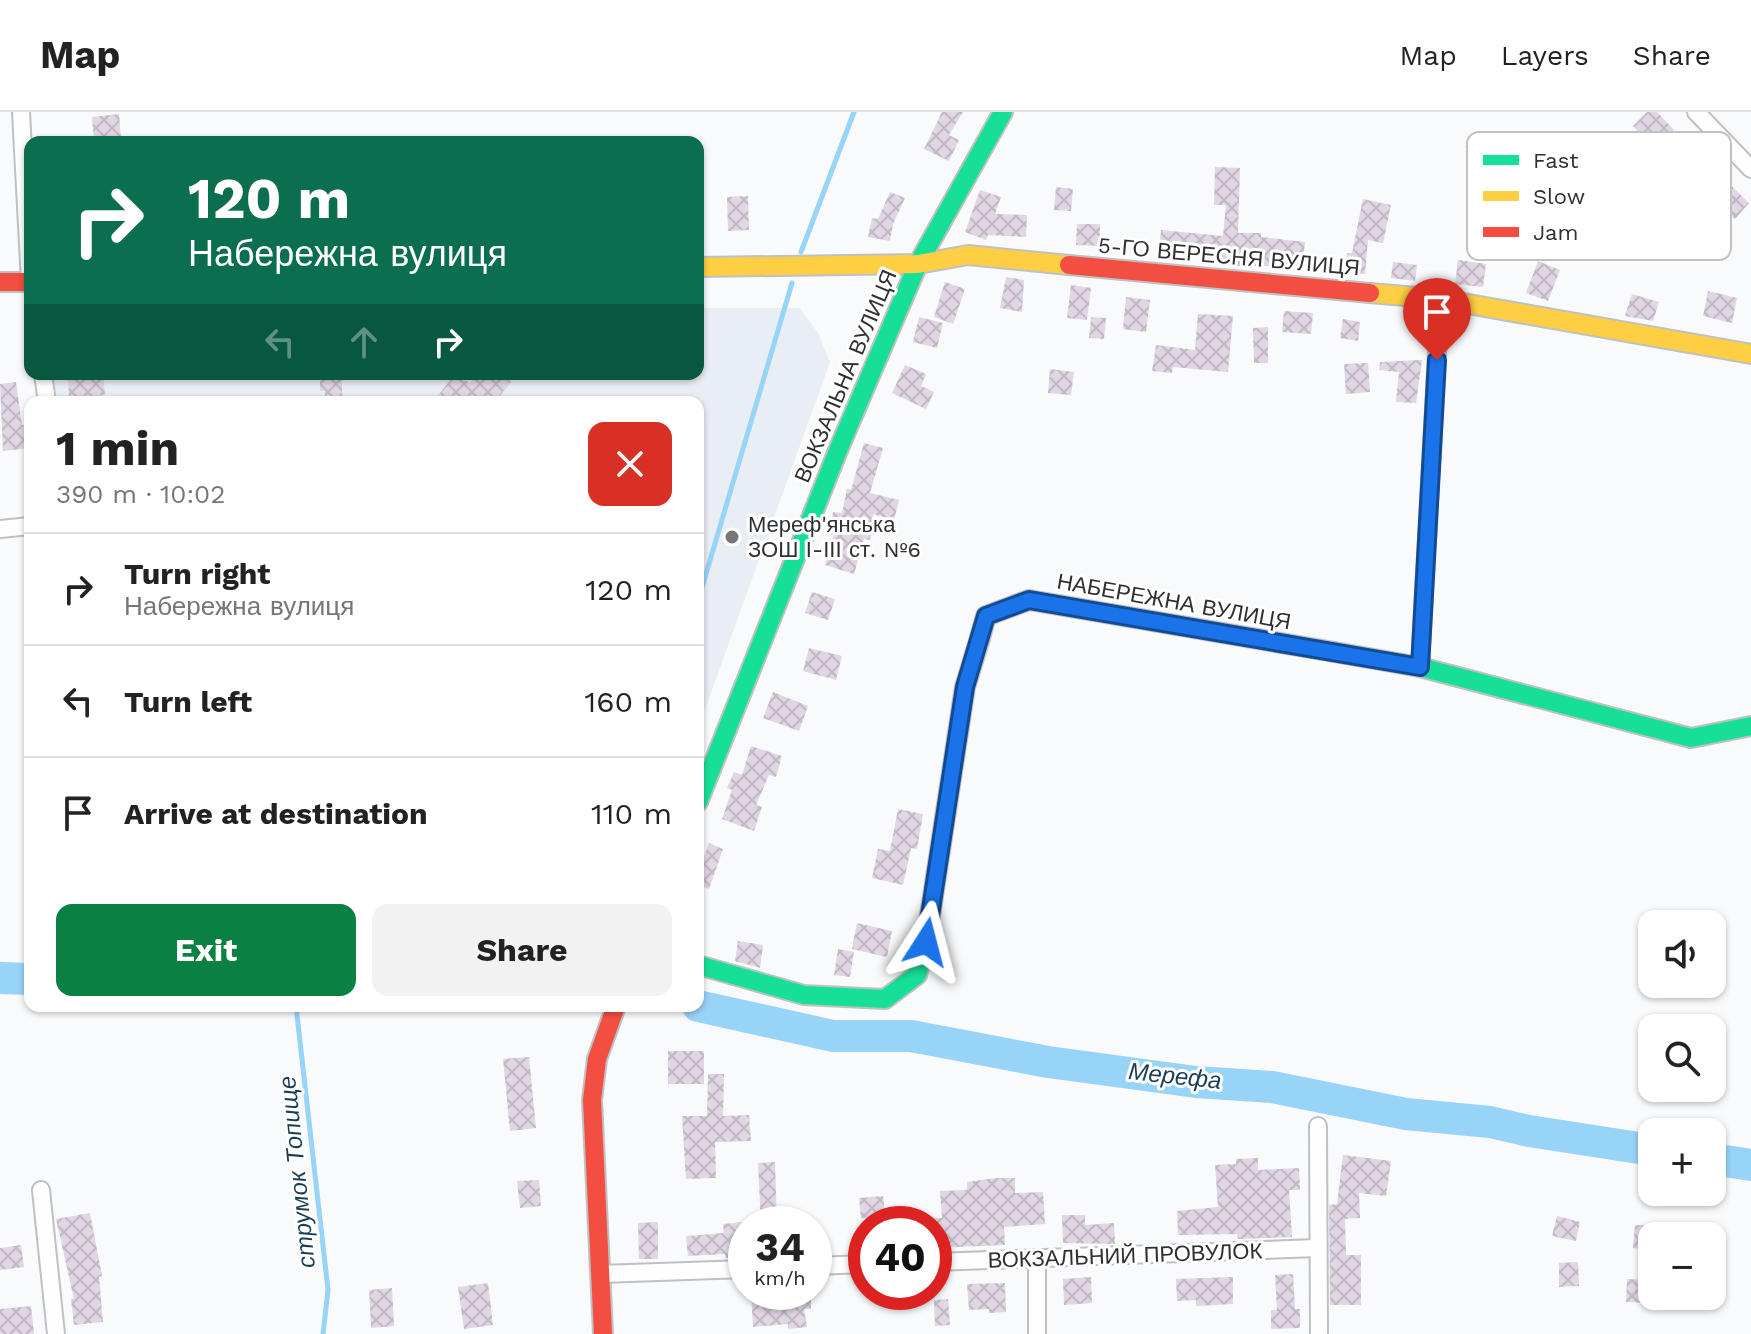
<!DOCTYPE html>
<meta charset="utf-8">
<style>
:root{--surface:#fff;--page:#f2f2f2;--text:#222;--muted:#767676;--line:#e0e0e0;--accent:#0b8043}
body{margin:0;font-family:"Work Sans",sans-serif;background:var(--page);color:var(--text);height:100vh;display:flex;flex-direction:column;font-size:30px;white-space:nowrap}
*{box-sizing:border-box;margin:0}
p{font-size:26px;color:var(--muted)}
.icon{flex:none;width:44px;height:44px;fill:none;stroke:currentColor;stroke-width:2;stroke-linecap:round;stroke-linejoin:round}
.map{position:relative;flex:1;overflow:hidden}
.drawer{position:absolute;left:24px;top:284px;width:680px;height:616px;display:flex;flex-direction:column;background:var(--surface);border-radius:16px;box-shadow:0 2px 6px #0004}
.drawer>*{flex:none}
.hud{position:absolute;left:24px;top:24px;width:680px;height:244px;border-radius:16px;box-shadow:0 2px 6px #0004;background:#0b6e4f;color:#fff;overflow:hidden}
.buttons{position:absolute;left:1638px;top:798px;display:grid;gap:16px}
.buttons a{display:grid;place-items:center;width:88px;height:88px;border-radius:16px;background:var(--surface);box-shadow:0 2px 6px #0004;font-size:40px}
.speed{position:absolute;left:728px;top:1094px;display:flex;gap:16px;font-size:40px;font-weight:700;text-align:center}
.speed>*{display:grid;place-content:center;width:104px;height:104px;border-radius:50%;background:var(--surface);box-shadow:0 2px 6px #0004;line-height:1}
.speed small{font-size:20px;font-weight:400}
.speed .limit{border:12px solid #d22;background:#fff;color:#111}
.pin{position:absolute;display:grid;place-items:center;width:68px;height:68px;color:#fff;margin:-82px -34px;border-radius:50% 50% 50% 0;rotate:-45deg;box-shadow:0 0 8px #0007}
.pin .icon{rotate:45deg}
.me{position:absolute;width:88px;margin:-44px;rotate:9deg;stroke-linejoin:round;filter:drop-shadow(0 0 6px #0008)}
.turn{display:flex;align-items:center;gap:28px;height:168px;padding:0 32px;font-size:36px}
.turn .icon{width:104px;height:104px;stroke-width:2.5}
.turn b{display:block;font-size:56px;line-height:68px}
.lanes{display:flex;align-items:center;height:76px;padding:0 32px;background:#0003;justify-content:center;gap:40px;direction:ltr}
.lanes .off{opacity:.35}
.round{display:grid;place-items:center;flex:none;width:84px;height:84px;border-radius:16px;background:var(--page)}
.headline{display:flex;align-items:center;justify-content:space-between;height:136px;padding:0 32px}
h1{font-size:48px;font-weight:700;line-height:60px}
.action{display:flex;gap:16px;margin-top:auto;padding:16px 32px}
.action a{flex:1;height:92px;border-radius:16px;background:var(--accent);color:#fff;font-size:32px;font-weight:700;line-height:92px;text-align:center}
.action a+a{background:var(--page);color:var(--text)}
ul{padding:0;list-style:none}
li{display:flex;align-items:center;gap:24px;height:112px;padding:0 32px;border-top:2px solid var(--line)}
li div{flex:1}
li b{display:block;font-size:30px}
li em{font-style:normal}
header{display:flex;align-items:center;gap:48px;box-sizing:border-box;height:112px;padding:0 40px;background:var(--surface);border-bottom:2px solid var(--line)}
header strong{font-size:38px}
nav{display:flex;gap:44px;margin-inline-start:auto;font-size:28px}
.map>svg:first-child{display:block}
.built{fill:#e9edf4}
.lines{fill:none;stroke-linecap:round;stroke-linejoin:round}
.stream{stroke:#98d3f8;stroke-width:5}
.river{stroke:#98d3f8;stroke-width:32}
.building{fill:url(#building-cross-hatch)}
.street-casing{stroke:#bfc0c1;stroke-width:20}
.fast-casing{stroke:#bfc0c1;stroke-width:22}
.slow-casing{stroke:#bfc0c1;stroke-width:22}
.jam-casing{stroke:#bfc0c1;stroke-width:22}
.street{stroke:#fefeff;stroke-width:16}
.fast{stroke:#16e098;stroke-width:18}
.slow{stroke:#ffcf43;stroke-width:18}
.jam{stroke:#f24e42;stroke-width:18}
.route-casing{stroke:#114b97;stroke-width:20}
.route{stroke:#1a73e8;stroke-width:14}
.poi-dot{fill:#757779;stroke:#fff;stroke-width:3}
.labels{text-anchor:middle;stroke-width:6;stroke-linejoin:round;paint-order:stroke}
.street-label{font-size:22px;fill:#2f3032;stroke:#fff}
.poi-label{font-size:22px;fill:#2f3032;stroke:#fff;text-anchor:start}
.water-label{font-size:24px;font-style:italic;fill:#1a3d54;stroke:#fff}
.key{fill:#fff;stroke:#c1c1c2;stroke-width:2}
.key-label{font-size:22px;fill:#2f3032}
</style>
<header>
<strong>Map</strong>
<nav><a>Map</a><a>Layers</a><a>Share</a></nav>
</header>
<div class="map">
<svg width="1751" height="1222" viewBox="0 0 1751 1222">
<defs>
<pattern id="building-cross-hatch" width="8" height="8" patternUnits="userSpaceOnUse" patternTransform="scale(2)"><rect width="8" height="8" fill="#e1d6e3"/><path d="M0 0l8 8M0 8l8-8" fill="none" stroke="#c1b8c3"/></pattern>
</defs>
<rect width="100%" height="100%" fill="#f8fafc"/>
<path class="built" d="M698,196H800L818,221L830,250L698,617V290H57L53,262H698Z"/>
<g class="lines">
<path class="stream" d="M801,140L854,0
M698,489L792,171
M296,894L328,1178L323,1222"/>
<path class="river" d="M0,866L30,867
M698,894L833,924H911L1048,950L1196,970L1272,975L1406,1002L1490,1010L1529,1019L1652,1038
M1712,1047L1751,1053"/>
</g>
<path class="building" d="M942,0H963L949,23L959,28L949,49L924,37Z
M1647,0H1657L1674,18L1654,37L1633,14Z
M119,2L121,25L94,28L92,5Z
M1478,19L1494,32L1481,48L1465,35Z
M1705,48L1749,91L1735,107L1713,86L1709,91L1686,69Z
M1215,55L1240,56L1238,121H1261V125L1305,130L1302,157L1274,154H1220L1221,144L1159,138L1161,118L1223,124L1226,93H1214Z
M1056,75L1073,77L1071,99L1054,98Z
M980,78L1001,85L995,102L1027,103L1026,125L988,123L986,128L965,120Z
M890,80L905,86L893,112L890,129L868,125L872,106L878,107Z
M748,84L749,118L728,119L727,85Z
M1363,87L1391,93L1383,131L1368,128L1365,162L1345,160L1347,141H1352Z
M1077,112H1100V134L1076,133Z
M1458,148L1486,152L1483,175L1455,172Z
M1538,149L1560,158L1548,189L1526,181Z
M1393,150L1417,153L1415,169L1391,166Z
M1006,165L1024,168L1022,200L1000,196Z
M945,170L965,177L953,212L934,205Z
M1071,173L1091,176L1087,208L1067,206Z
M1708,179L1737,186L1732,211L1703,204Z
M1632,182L1659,190L1653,209L1625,204Z
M1126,185L1150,188L1146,220L1123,217Z
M1284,199L1313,201L1311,222L1282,220Z
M1198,202L1233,204L1228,260L1173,255L1172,261L1152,259L1156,233L1195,238Z
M919,205L943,211L937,236L913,230Z
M1091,205L1106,206L1104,227L1089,226Z
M1343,207L1360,210L1358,229L1340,226Z
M1268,215V251H1254L1253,216Z
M1420,248H1422L1416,291L1396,290L1399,260L1379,258L1380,250Z
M1368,251L1370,280L1346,282L1344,252Z
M905,253L926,262L921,274L934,280L926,297L892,281Z
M1050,257L1074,260L1071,283L1048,281Z
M68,262H103L105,283L69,286Z
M320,262H342V290H325V279H320Z
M455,262L470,271L477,262H501L511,270L495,290H433Z
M16,270L22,313L30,312V336L3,339L0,272Z
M864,331L883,336L870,381L899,388L894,408L873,402L870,428L864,427L854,462L825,453L834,423H830L833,400L842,401L847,377L851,378Z
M812,480L835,487L828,508L805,501Z
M809,536L842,544L836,568L803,559Z
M773,580L808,594L799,619L763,606Z
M751,634L782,644L776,665L769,663L756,693L762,695L754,719L722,707L732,678L727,676L734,660L742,663Z
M898,697L923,702L917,737L911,736L903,773L872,766L878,737L890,739Z
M709,731L723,737L709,777L698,773V762Z
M857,811L892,819L887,845L852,837Z
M738,829L763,833L760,856L735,849Z
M838,837L854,840L850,865L834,863Z
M668,939H704V972H668Z
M529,945L536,1016L510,1019L503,947Z
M708,962H724L723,1004L749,1003L751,1029L715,1030L716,1066L686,1067L682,1004H707Z
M1343,1043L1391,1049L1386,1084L1359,1081L1360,1106L1345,1107L1346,1143H1361V1193H1330L1329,1093L1337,1092Z
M1258,1046V1058L1299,1056L1300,1078H1289L1292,1125L1238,1127L1237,1122L1178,1123L1177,1099L1218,1095L1215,1053L1236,1052V1047Z
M775,1050L777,1112H761L758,1051Z
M996,1066H1015V1081L1043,1080L1045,1112L1004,1115L1005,1133L934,1136V1106H942L940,1079L967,1078V1070Z
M539,1068L541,1094L520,1096L517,1069Z
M883,1084L885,1104L861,1106L859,1086Z
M90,1101L102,1164L99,1165L103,1210L74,1213L71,1187H74L56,1107Z
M1062,1103H1085V1113L1114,1111L1115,1132L1063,1131Z
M1557,1104L1580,1110L1576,1129L1552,1124Z
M658,1110V1147H639L638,1111Z
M743,1110L745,1145L726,1146L725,1142L688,1144L686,1124L724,1121L723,1112Z
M1635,1113L1652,1114V1138L1633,1136Z
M21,1133L24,1155L0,1158V1136Z
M1578,1150L1579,1174L1559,1175V1151Z
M1293,1162L1295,1197H1300V1216L1271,1217V1198H1277L1275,1163Z
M1091,1165L1092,1191L1064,1193L1063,1167Z
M1233,1165V1192L1196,1194V1188L1177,1189L1176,1167Z
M1627,1167L1651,1168L1650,1191L1626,1190Z
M488,1171L493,1213L464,1217L458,1175Z
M1005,1171L1006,1200L989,1201V1197L969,1198L967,1172Z
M392,1176L394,1214L371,1216L369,1178Z
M770,1180H811V1197H804L807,1215L788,1217V1212L753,1215L751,1182Z
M948,1187L950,1213L935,1214L934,1188Z
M31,1194L34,1222H0V1197Z"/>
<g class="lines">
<g class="street-casing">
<path id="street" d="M21,0L30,170
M1696,0L1751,57
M43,262L47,290
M0,417L30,414
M1420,555L1440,187
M1318,1014L1319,1222
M41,1078L56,1222
M1037,1146V1222
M934,1150L1317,1136
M814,1154L866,1152
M600,1162L746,1157"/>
</g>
<g class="fast-casing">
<path id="fast" d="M1334,540L1420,555L1691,626L1751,614
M698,690L839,336L918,152L1003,0
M698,853L804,883L885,887L917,863L926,830L965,575L980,526"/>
</g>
<g class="slow-casing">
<path id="slow" d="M698,155L918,152L968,143L1069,153
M1370,181L1440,187L1751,242"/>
</g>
<g class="jam-casing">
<path id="jam" d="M1069,153L1370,181
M0,170H30
M980,526L986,504L1029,488L1334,540
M603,1222L592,988L597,947L616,894"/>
</g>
<use href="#street" class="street"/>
<use href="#fast" class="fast"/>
<use href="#slow" class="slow"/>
<use href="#jam" class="jam"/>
</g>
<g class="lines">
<g class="route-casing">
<path id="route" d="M926,830L965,575L986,504L1029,488L1420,555L1437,248"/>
</g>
<use href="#route" class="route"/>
</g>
<circle class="poi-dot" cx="732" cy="425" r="8"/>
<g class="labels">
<g class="street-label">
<text transform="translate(1229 144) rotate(5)" y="8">5-ГО ВЕРЕСНЯ ВУЛИЦЯ</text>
<text transform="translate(845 264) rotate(-67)" y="8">ВОКЗАЛЬНА ВУЛИЦЯ</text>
<text transform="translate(1174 489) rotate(10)" y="8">НАБЕРЕЖНА ВУЛИЦЯ</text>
<text transform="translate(1125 1143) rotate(-2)" y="8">ВОКЗАЛЬНИЙ ПРОВУЛОК</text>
</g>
<g class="poi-label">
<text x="748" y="420">Мереф'янська<tspan x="748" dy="25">ЗОШ І-ІІІ ст. №6</tspan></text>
</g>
<g class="water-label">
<text transform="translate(1175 964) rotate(6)" y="8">Мерефа</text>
<text transform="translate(297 1060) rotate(-96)" y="8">струмок Топище</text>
</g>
</g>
<rect x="1467" y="20" width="264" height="128" rx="12" class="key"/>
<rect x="1483" y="43" width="36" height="10" fill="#16e098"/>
<rect x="1483" y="79" width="36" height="10" fill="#ffcf43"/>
<rect x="1483" y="115" width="36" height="10" fill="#f24e42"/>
<g class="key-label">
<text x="1533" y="56">Fast</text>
<text x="1533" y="92">Slow</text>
<text x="1533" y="128">Jam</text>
</g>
</svg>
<div class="buttons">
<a><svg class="icon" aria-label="sound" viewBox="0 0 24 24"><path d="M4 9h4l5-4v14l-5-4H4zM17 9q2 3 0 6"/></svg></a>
<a><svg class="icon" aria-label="search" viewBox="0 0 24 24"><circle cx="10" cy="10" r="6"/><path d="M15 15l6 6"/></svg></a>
<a>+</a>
<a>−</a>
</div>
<div class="speed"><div>34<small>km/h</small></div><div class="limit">40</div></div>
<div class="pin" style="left:1437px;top:248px;background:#d93025"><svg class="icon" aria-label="arrive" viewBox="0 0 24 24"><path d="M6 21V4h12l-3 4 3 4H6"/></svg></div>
<svg class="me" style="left:926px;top:830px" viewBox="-20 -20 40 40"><path d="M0-17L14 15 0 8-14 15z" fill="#1a73e8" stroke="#fff" stroke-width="4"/></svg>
<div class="hud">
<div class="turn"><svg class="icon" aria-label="right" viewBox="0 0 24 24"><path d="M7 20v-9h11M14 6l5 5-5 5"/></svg><div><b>120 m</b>Набережна вулиця</div></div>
<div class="lanes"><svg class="icon off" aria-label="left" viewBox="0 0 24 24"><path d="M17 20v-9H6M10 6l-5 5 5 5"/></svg><svg class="icon off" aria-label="ahead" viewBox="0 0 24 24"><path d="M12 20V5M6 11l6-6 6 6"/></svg><svg class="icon" aria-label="right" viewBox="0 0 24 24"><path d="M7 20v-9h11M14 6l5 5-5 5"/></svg></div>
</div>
<section class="drawer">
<div class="headline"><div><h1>1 min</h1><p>390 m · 10:02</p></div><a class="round" style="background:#d93025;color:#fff"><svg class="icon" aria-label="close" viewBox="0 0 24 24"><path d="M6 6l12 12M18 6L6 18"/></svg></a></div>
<ul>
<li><svg class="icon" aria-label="right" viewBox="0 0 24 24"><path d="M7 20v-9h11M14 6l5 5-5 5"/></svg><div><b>Turn right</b><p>Набережна вулиця</p></div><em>120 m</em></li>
<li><svg class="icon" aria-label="left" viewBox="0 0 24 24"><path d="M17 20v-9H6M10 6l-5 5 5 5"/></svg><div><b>Turn left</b></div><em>160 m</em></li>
<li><svg class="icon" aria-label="arrive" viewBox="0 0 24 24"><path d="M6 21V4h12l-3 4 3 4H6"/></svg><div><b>Arrive at destination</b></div><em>110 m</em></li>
</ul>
<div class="action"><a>Exit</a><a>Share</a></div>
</section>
</div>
